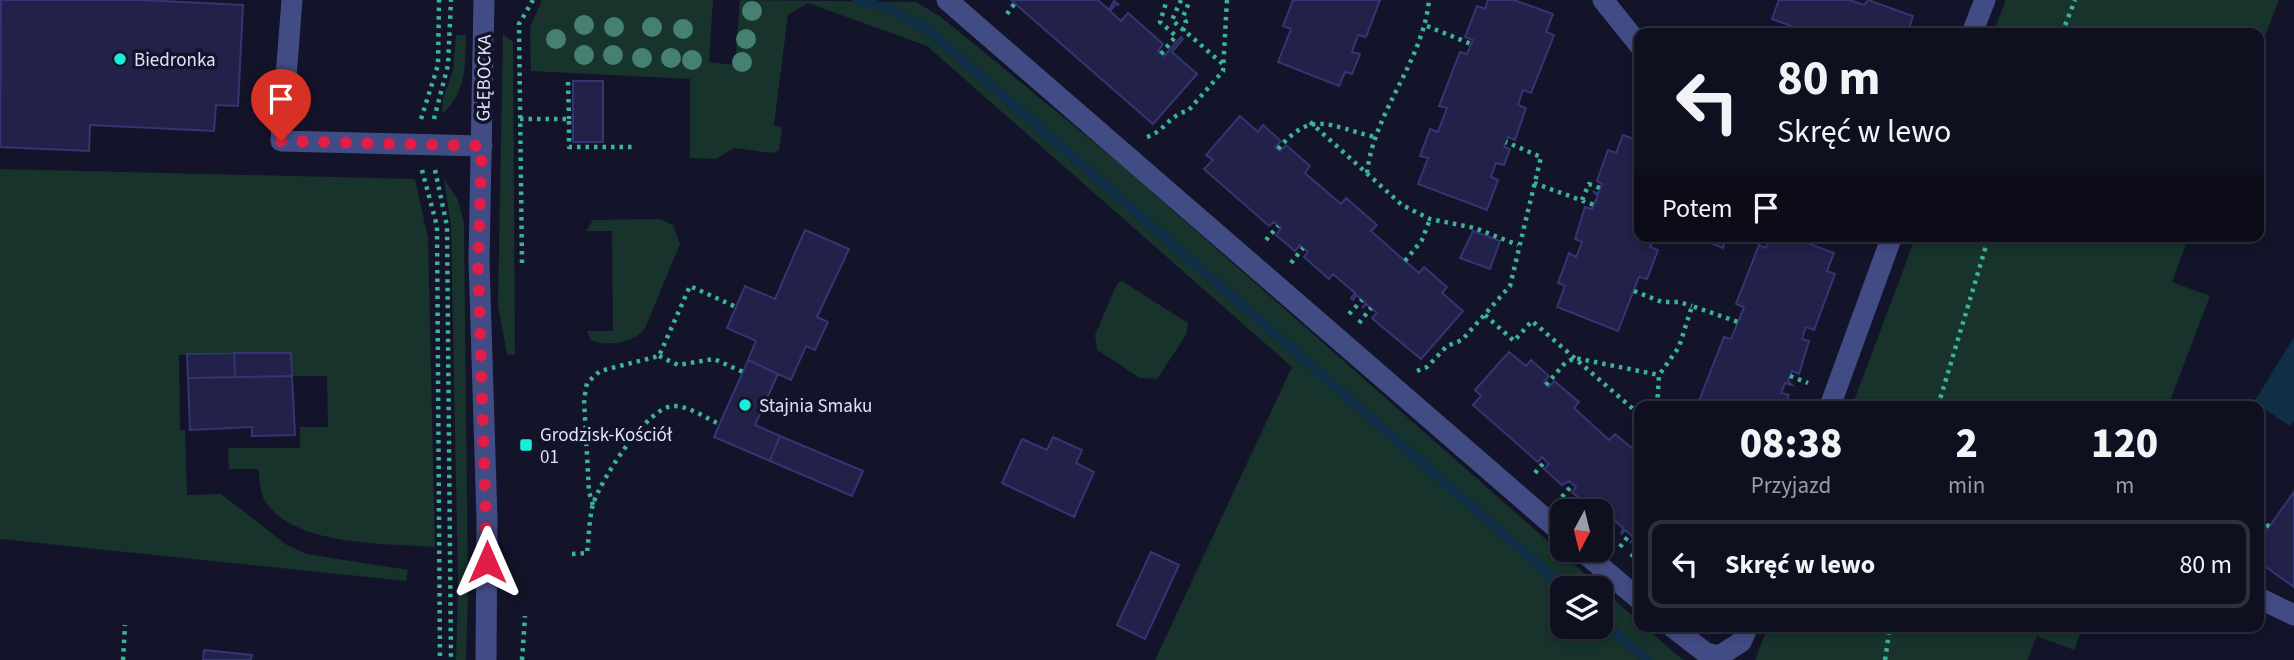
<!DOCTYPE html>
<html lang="pl">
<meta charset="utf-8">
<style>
:root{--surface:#0e0f1f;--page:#1c1d2c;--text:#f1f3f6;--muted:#9b9ca4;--line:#2e2f3d}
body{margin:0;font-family:"Source Sans 3",sans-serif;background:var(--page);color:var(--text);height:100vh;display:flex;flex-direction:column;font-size:26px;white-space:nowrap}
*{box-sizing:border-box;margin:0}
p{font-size:23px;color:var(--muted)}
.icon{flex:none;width:38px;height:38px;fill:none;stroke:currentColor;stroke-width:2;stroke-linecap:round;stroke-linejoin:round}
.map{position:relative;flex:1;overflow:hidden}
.side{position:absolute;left:1634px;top:401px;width:630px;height:231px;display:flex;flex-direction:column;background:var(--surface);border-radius:14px;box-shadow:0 4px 10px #0003,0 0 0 2px var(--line)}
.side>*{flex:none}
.top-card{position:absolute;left:1634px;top:28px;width:630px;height:214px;border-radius:14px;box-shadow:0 4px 10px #0003,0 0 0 2px var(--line);background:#0e0f1f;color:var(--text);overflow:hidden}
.needle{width:46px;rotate:187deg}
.buttons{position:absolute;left:1550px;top:499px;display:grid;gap:14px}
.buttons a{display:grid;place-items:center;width:63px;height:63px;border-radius:14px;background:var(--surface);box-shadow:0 4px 10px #0003,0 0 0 2px var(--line);font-size:35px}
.pin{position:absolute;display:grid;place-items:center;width:60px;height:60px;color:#fff;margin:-72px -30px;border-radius:50% 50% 50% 0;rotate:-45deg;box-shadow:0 0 7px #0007}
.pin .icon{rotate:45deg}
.me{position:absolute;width:77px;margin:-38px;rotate:0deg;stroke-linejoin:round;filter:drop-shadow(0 0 5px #0008)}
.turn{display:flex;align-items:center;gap:24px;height:147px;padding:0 28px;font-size:32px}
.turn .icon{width:91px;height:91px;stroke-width:2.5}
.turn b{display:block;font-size:49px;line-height:60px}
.then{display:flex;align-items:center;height:66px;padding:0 28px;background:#0003;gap:14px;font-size:26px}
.eta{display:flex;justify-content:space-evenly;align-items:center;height:119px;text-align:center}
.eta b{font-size:42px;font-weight:800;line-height:49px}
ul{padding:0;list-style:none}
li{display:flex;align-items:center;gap:21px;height:88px;margin:0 14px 10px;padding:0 14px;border:4px solid var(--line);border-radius:14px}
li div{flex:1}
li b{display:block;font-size:26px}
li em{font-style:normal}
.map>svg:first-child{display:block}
.green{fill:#17332c}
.water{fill:#102e46}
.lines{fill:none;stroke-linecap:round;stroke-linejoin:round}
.stream{stroke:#102e46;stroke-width:10}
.building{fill:#212149;stroke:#353573;stroke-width:2}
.path{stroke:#3cb395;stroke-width:4.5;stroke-dasharray:3.5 5;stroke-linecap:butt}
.minor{stroke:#424c84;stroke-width:21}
.tree{fill:#468070}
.route{stroke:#e11d48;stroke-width:12;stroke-dasharray:0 21.6}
.poi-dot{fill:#1becd9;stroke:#131429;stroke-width:2.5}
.labels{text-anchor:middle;stroke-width:7;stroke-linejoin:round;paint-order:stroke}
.poi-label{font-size:19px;fill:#dee1fc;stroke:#131429;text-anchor:start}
.street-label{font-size:19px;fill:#dee1fc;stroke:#131429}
</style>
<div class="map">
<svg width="2294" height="660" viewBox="0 0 2294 660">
<rect width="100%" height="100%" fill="#131429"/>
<path class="green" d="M542,0H713L709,62L735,65L740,0L916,2L941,17L1118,162L1601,588H1563V626H1601V588L1640,622V626L1645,627L1683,660H1155L1292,367L927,46L808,3L788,15L774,125L782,127L779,150L772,153L734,148L716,159L690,158V79L531,71L530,27Z
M2006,0H2279L2259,51V33H1993Z
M503,34L513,42L515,355L507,354L498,306Z
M456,35H466C465,66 467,92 442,114L443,99L453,70Z
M0,169L415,179L428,238L435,547C387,543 294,547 265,501C260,493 260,478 258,469H229L228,448H300V427H328L327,376H292L291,353L179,355L180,430H185L187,495L221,494L287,545L306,554L408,570L406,581L0,539Z
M444,179L458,200L464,224L468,592L466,660H456L458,585L451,226Z
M660,219L673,225L680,244L645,328C636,343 607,347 591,340L587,331H613L612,231H586L593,220Z
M1916,236H2189L2172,282L2210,296L2168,406H1852Z
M1122,281L1188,323L1186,335L1157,379L1140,378L1097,350L1095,335L1117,284Z
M1768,627V626L2083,627L2074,650L2037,636L2027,660H1755Z"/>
<path class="water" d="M2294,337V421L2290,426L2254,402Z"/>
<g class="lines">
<path class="stream" d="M858,0L889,9L926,28L1565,588
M1601,620L1647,660"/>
</g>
<path class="building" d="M1,0H141L243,5L238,106L216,105L214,131L90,125L89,151L0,147Z
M1011,0H1098L1109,10L1114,1L1119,5L1116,4L1110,11L1121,21L1128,13L1163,44L1158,51L1164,56L1181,37L1183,39L1172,52L1197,74L1153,124Z
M1293,0H1380L1366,37L1358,35L1352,52L1360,54L1352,74L1345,72L1339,86L1278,62L1291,29L1283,26Z
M1488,0H1514L1553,14L1546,32L1554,35L1531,93L1523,90L1518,105L1526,108L1515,140L1508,137L1504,147L1510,149L1504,165L1496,163L1491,177L1498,180L1487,210L1418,184L1428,158L1420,156L1430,129L1438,132L1447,108L1439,106L1460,52L1467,54L1473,40L1465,37L1477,6L1485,9Z
M1779,0H1850L1864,5L1868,0L1913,16L1908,31L1911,33H1811L1772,19Z
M573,81H603V142H573Z
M1240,116L1258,132L1263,125L1281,141L1275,147L1280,151L1286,145L1310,166L1305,173L1341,204L1346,198L1377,225L1371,231L1405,261L1419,273L1424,267L1447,287L1442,293L1463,311L1421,359L1374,320L1372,318L1377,313L1371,308L1366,304L1362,308L1366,303L1356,295L1353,300L1351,298L1355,293L1333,274L1329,279L1304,257L1308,252L1300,245L1295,251L1276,235L1281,228L1274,222L1269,226L1204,169L1213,160L1206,155Z
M1623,135L1640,141V236H1654L1650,247L1658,250L1647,279L1639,277L1618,331L1557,307L1565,286L1558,283L1569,253L1576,257L1582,242L1575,239L1585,207L1592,209L1596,200L1598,196L1593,191L1598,194L1602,184L1597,181L1608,150L1616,153Z
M805,230L849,249L817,317L828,322L815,350L806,346L791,380L748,360L756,341L727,328L745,286L775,299Z
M1473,231L1500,241L1490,269L1460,258Z
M1701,236H1727L1723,248L1700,239Z
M1771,236H1789L1834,253L1827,271L1835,274L1814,330L1806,327L1802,339L1809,341L1799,374L1792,371L1788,381L1792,385L1785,383L1781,393L1789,395L1785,406H1697L1724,337L1731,339L1738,322L1744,307L1736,304L1759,245L1766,248Z
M1509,352L1526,366L1531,360L1549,376L1544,382L1546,385L1549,387L1554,381L1579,402L1574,408L1609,440L1615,434L1640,455V543L1635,539L1630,543L1634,538L1630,534L1625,530L1621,535L1623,528L1602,509L1594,511L1572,492L1576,487L1569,481L1562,485L1544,469L1549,464L1542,457L1538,462L1473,405L1481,396L1475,390Z
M234,353H291L292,376L235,377Z
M234,353L235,377L188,378L187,354Z
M748,360L778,374L755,425L780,436L770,461L714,437Z
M292,376L295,435L252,436V427L190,430L188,378Z
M780,436L863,471L852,496L770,461Z
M1053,437L1082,450L1076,463L1094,472L1074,517L1002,483L1022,439L1047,450Z
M2294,492V587L2259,562V541Z
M1151,552L1179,565L1145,639L1117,625Z
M204,650L252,655L251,660H203Z"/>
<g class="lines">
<path class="path" d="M1181,0L1172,20L1225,66
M1007,14L1015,3
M1427,26L1471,44
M1183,31L1186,22L1183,17L1190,0
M2062,33L2075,0
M1161,54L1176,36L1160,22L1167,0
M568,82L569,119
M421,119L438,65L439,0
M434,119L448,65L451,0
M520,119H569V147H636
M1310,122L1402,205L1430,219L1475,228L1518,245
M1147,137C1164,132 1170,114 1188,111L1223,71L1227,0
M1278,149C1312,109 1328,126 1375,137
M422,170L437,226L440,660
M435,170L447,226L451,660
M1367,173C1374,111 1423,62 1429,0
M1534,183L1594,205
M1582,200L1589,184L1600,188
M1266,240L1278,226
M1405,261L1422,240L1430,219
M522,263L519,24L533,0
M1291,263L1303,248
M1634,291L1662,302H1679L1692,306
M1349,314L1362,300
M1485,315L1514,341L1532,321L1640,415
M1359,323L1371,308
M659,356L678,365L714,359L743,372
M1417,371L1427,367L1447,346L1462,340L1510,286L1541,157L1506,142
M1790,376L1808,383
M1546,385L1565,363L1575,358L1659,375
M1657,406L1659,375L1679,347L1692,306L1738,322
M1938,406L1989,236
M1535,473L1546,460
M1562,497L1573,484
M593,505L589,492L584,400L587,383L600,371L659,356L690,286L736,307
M2259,520L2270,527
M1620,547L1630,534
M572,554L587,553C589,537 589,519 593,504C601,480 647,406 674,406C689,406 706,418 719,424
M1631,557L1640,547
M123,660L125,625
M522,660L525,616
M1885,660L1890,626"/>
<path class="minor" d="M292,0L281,141L482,146
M484,0L479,261L487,519L486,660
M947,0L1563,534
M1603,0L1640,46
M1972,33L1985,0
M1830,406L1892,236
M1581,550L1640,600
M2259,598L2294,615
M1671,626L1706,653L1719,656L1741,642L1748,626"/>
</g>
<g class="tree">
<circle cx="752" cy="11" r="10"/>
<circle cx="584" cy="25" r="10"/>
<circle cx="614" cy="27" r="10"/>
<circle cx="652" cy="27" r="10"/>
<circle cx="683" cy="29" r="10"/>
<circle cx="556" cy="39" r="10"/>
<circle cx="746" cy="39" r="10"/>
<circle cx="584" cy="55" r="10"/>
<circle cx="613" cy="55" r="10"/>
<circle cx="642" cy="58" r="10"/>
<circle cx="671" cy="58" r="10"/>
<circle cx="692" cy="60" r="10"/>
<circle cx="742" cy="62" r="10"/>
</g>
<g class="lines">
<path class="route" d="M281,141L482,146L478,261L487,562"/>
</g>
<g class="poi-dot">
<circle cx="120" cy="59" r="7"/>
<circle cx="745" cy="405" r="7"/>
<rect x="519" y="438" width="14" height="14" rx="3.5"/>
</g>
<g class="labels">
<g class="poi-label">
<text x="134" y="66">Biedronka</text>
<text x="759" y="412">Stajnia Smaku</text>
<text x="540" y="441">Grodzisk-Kościół<tspan x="540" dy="22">01</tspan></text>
</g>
<g class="street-label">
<text transform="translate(483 78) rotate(-89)" y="7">GŁĘBOCKA</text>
</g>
</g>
</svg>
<div class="buttons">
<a><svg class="needle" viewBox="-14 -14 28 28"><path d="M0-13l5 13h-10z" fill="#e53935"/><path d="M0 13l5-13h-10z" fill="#9b9ca4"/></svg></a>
<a><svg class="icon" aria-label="layers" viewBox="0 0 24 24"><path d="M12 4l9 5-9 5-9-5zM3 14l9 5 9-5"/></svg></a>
</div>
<div class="pin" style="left:281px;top:141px;background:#d93025"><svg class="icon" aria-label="arrive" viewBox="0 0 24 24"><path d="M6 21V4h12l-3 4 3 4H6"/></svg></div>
<svg class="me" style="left:487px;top:562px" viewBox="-20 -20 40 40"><path d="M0-17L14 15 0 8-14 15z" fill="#e11d48" stroke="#fff" stroke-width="4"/></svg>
<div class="top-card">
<div class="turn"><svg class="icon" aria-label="left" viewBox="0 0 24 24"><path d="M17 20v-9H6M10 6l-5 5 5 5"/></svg><div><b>80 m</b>Skręć w lewo</div></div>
<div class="then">Potem<svg class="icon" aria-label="arrive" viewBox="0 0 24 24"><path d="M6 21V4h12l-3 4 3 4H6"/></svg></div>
</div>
<section class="side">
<div class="eta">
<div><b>08:38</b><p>Przyjazd</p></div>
<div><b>2</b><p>min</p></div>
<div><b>120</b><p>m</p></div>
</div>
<ul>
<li><svg class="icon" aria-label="left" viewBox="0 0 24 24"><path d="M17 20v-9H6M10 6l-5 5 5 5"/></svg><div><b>Skręć w lewo</b></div><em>80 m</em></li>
</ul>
</section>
</div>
